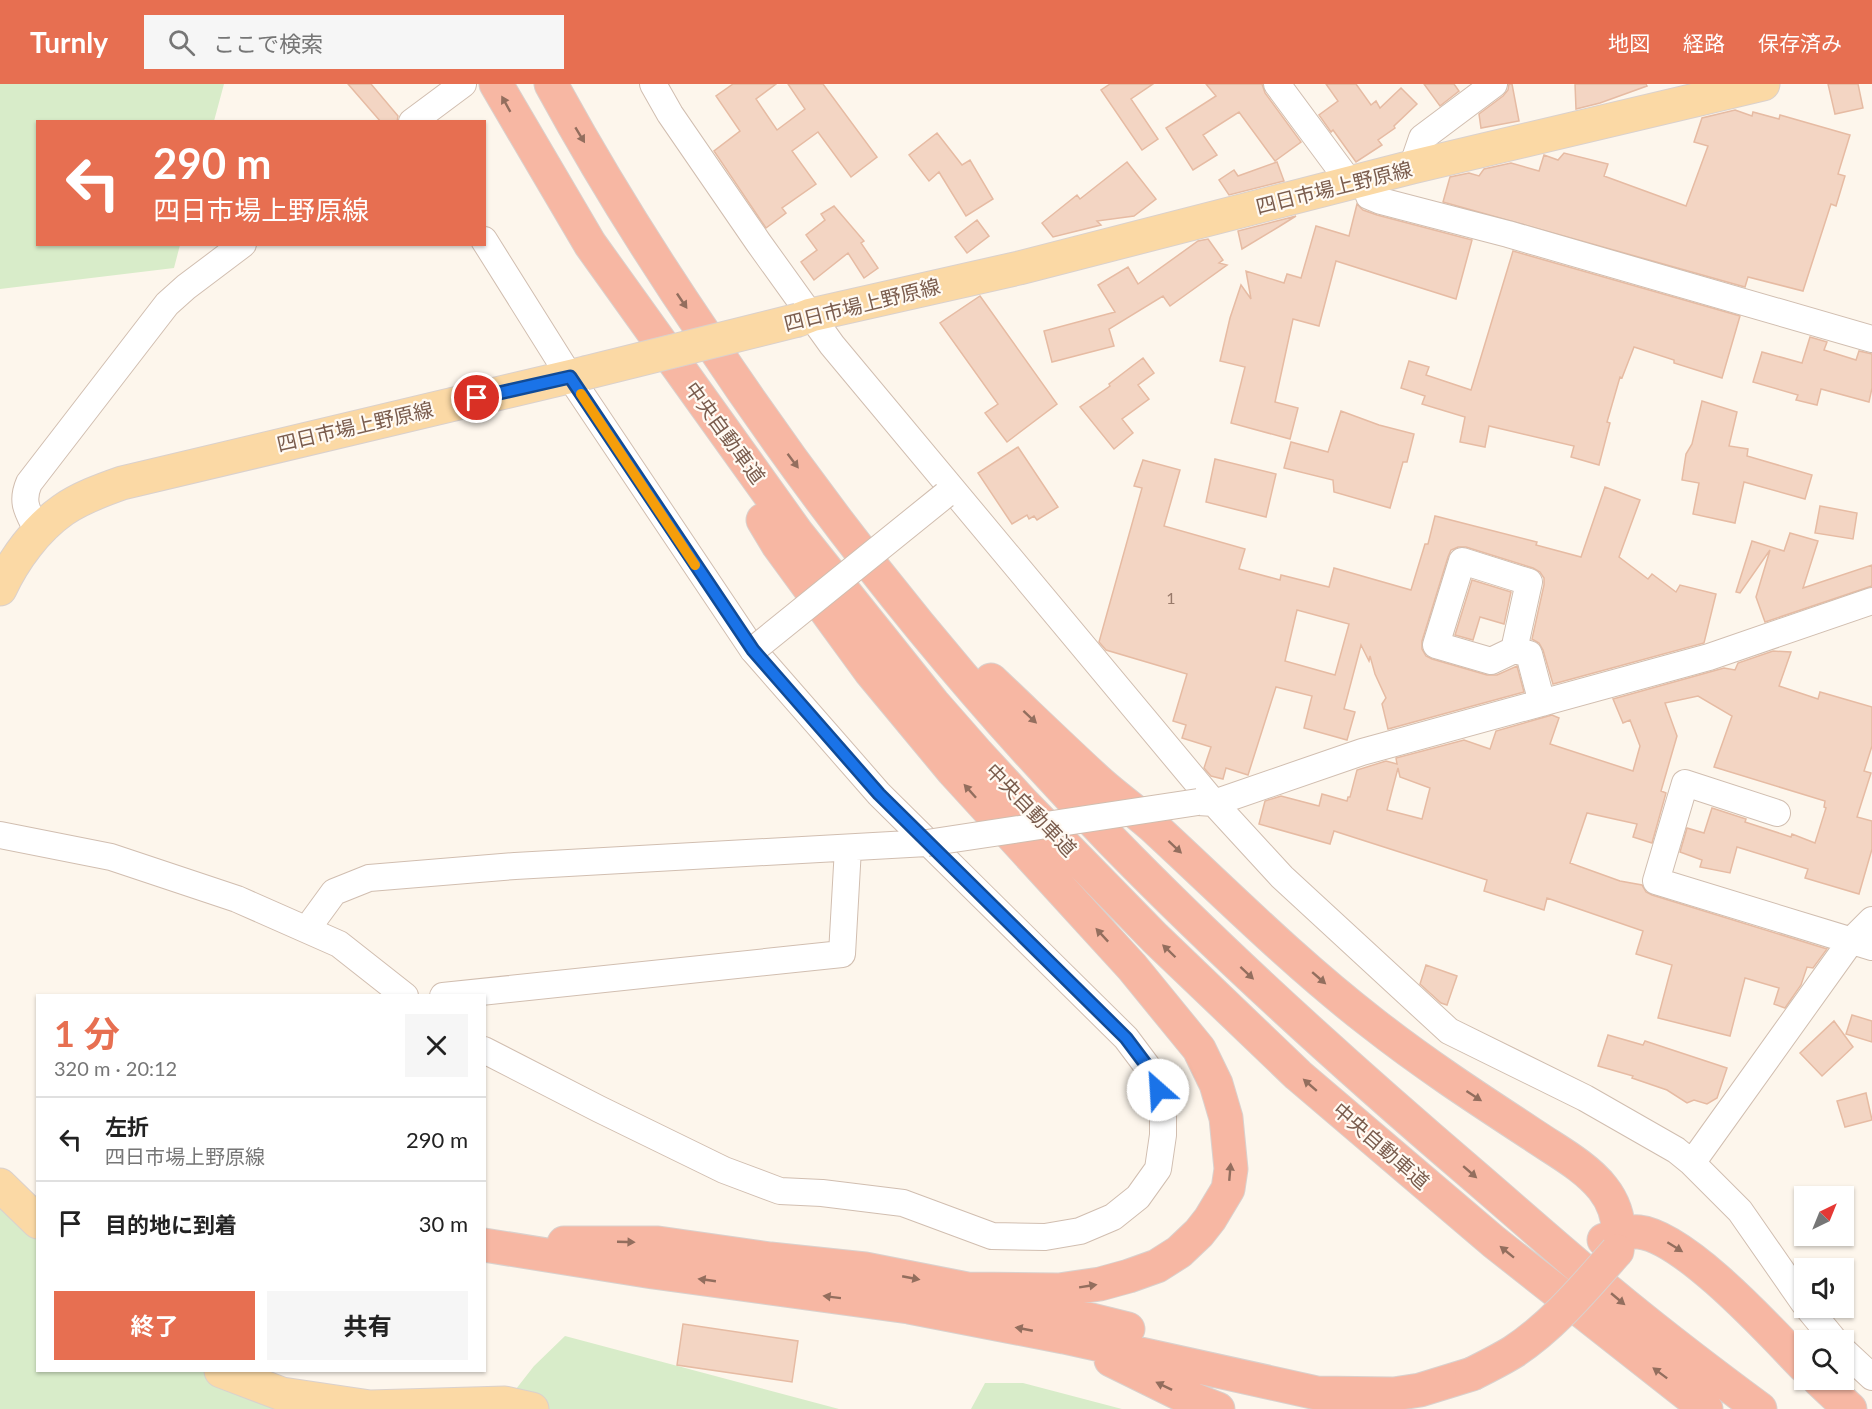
<!DOCTYPE html>
<html lang="ja">
<meta charset="utf-8">
<style>
:root{--surface:#fff;--page:#f6f6f6;--text:#222;--muted:#767676;--line:#e0e0e0;--accent:#e76f51}
body{margin:0;font-family:Lato,"Noto Sans JP",sans-serif;background:var(--page);color:var(--text);height:100vh;display:flex;flex-direction:column;font-size:22px;white-space:nowrap}
*{box-sizing:border-box;margin:0}
p{font-size:20px;color:var(--muted)}
.icon{flex:none;width:33px;height:33px;fill:none;stroke:currentColor;stroke-width:2;stroke-linecap:round;stroke-linejoin:round}
.map{position:relative;flex:1;overflow:hidden}
.drawer{position:absolute;left:36px;top:910px;width:450px;height:378px;display:flex;flex-direction:column;background:var(--surface);border-radius:0px;box-shadow:0 2px 4px #0004}
.drawer>*{flex:none}
.hud{position:absolute;left:36px;top:36px;width:450px;height:126px;border-radius:0px;box-shadow:0 2px 4px #0004;background:#e76f51;color:#fff;overflow:hidden}
.needle{width:39px;rotate:43deg}
.buttons{position:absolute;left:1794px;top:1102px;display:grid;gap:12px}
.buttons a{display:grid;place-items:center;width:60px;height:60px;border-radius:0px;background:var(--surface);box-shadow:0 2px 4px #0004;font-size:30px}
.pin{position:absolute;display:grid;place-items:center;width:51px;height:51px;color:#fff;margin:-26px;border:3px solid #fff;border-radius:50%;box-shadow:0 2px 6px #0007}
.me{position:absolute;width:66px;margin:-33px;rotate:334deg;stroke-linejoin:round;filter:drop-shadow(0 0 4px #0008)}
.turn{display:flex;align-items:center;gap:21px;height:126px;padding:0 18px;font-size:27px}
.turn .icon{width:78px;height:78px;stroke-width:2.5}
.turn b{display:block;font-size:42px;line-height:51px}
.round{display:grid;place-items:center;flex:none;width:63px;height:63px;border-radius:0px;background:var(--page)}
.overview{display:flex;align-items:center;justify-content:space-between;height:102px;padding:0 18px}
h1{font-size:36px;font-weight:700;line-height:45px;color:var(--accent)}
.button{display:flex;gap:12px;margin-top:auto;padding:12px 18px}
.button a{flex:1;height:69px;border-radius:0px;background:var(--accent);color:#fff;font-size:24px;font-weight:700;line-height:69px;text-align:center}
.button a+a{background:var(--page);color:var(--text)}
ul{padding:0;list-style:none}
li{display:flex;align-items:center;gap:18px;height:84px;padding:0 18px;border-top:2px solid var(--line)}
li div{flex:1}
li b{display:block;font-size:22px}
li em{font-style:normal}
header{display:flex;align-items:center;gap:36px;box-sizing:border-box;height:84px;padding:0 30px;background:var(--accent);color:#fff}
header strong{font-size:28px}
nav{display:flex;gap:33px;margin-inline-start:auto;font-size:21px}
.search{width:420px;height:54px;background:var(--page);display:flex;align-items:center;gap:15px;box-sizing:border-box;padding:0 21px;border-radius:0px;color:var(--muted);font-size:22px}
.map>svg:first-child{display:block}
.green{fill:#d8ecc9}
.building{fill:#f3d5c3;stroke:#e6bba3;stroke-width:1.5;fill-rule:evenodd}
.lines{fill:none;stroke-linecap:round;stroke-linejoin:round}
.street-casing{stroke:#d1beb0;stroke-width:28}
.primary-casing{stroke:#dad1cd;stroke-width:35}
.highway-casing{stroke:#dad1cd;stroke-width:35}
.street{stroke:#fff;stroke-width:26}
.primary{stroke:#fbd9a5;stroke-width:33}
.highway{stroke:#f7b7a3;stroke-width:33}
.street-bridge-casing{stroke:#d1beb0;stroke-width:28;stroke-linecap:butt}
.primary-bridge-casing{stroke:#dad1cd;stroke-width:35;stroke-linecap:butt}
.highway-bridge-casing{stroke:#dad1cd;stroke-width:35;stroke-linecap:butt}
.street-bridge{stroke:#fff;stroke-width:26}
.primary-bridge{stroke:#fbd9a5;stroke-width:33}
.highway-bridge{stroke:#f7b7a3;stroke-width:33}
.oneway{fill:#936e5e}
.route-casing{stroke:#114b97;stroke-width:15}
.route{stroke:#1a73e8;stroke-width:10}
.slow{stroke:#f59e0b;stroke-width:10}
.labels{text-anchor:middle;stroke-width:4.5;stroke-linejoin:round;paint-order:stroke}
.number-label{font-size:16px;fill:#987a6a}
.street-label{font-size:20px;fill:#7a5c4d;stroke:#fffaf3}
</style>
<header>
<strong>Turnly</strong>
<div class="search"><svg class="icon" aria-label="search" viewBox="0 0 24 24"><circle cx="10" cy="10" r="6"/><path d="M15 15l6 6"/></svg>ここで検索</div>
<nav><a>地図</a><a>経路</a><a>保存済み</a></nav>
</header>
<div class="map">
<svg width="1872" height="1325" viewBox="0 0 1872 1325">
<rect width="100%" height="100%" fill="#fdf6ec"/>
<path class="green" d="M0,0H224L214,37L38,38V160L180,161L174,184L0,205Z
M0,1101L37,1138L38,1287H221L282,1310L505,1319L534,1282L565,1252L839,1325H0Z
M985,1299H1023L1122,1325H971Z"/>
<path class="building" d="M348,0H371L398,32L397,38H381Z
M733,0H776L756,15L777,46L805,25L788,0H823L877,73L851,93L818,48L792,67L816,100L782,124L786,129L766,144L714,67L740,47L716,12Z
M1110,0H1153L1131,15L1158,55L1142,66L1101,6Z
M1206,0H1262L1265,9L1301,58L1275,77L1239,28L1203,51L1217,71L1193,86L1166,44L1216,12Z
M1326,0H1356L1371,21L1376,17L1380,24L1401,4L1417,20L1394,42L1395,44L1378,56L1382,61L1356,78L1333,46L1331,48L1319,31L1338,17Z
M1424,0H1454L1459,7L1440,22Z
M1509,0H1512L1519,37L1481,44L1479,30L1503,12L1508,6Z
M1575,0H1646L1647,2L1600,19L1576,25Z
M1828,0H1858L1863,24L1835,30Z
M1735,26L1752,32L1753,28L1779,35L1780,31L1850,51L1838,90L1845,92L1836,122L1831,120L1803,207L1748,193L1745,203L1443,118L1450,93L1469,89L1479,92L1484,85L1511,79L1539,87L1544,71L1558,76L1564,69L1608,80L1604,92L1686,122L1708,62L1694,58L1702,34Z
M937,49L962,81L970,76L993,115L966,132L939,88L929,97L909,71Z
M1127,78L1156,115L1134,132L1097,137L1101,141L1053,153L1042,139L1077,111L1080,115Z
M1277,78L1284,97L1229,111L1219,96L1234,86L1238,92Z
M1357,120L1363,126L1377,131L1472,156L1456,215L1336,177L1319,242L1293,235L1275,318L1298,324L1290,355L1231,339L1245,283L1220,277L1230,234L1241,201L1251,215L1246,187L1284,199L1287,190L1301,194L1316,142L1349,152Z
M834,122L864,157L861,159L878,184L864,194L848,169L814,196L801,178L817,166L806,151L825,136L821,130Z
M1296,132L1280,142L1242,165L1238,147Z
M977,136L989,152L967,169L955,153Z
M1208,155L1223,176L1219,179L1227,181L1170,222L1163,212L1109,245L1114,262L1052,278L1044,247L1115,228L1098,201L1128,183L1138,200L1198,157Z
M1513,167L1740,232L1722,294L1674,279V276L1634,263L1622,294L1620,293L1607,338L1610,339L1599,381L1571,373L1574,362L1489,342L1485,363L1460,358L1465,333L1422,320L1425,312L1401,304L1409,277L1429,283L1426,291L1471,306Z
M980,212L1057,320L1007,358L985,329L998,320L940,239Z
M1810,253L1827,258L1824,266L1856,276L1859,267L1872,270V304L1869,318L1821,305L1817,321L1796,316L1798,311L1753,298L1762,268L1802,279Z
M1143,274L1154,289L1138,301L1149,315L1122,335L1133,349L1114,365L1080,323L1110,302L1109,300Z
M1702,317L1737,328L1729,362L1748,365L1747,372L1812,391L1805,415L1744,398L1735,439L1693,430L1699,399L1682,396L1686,370L1692,360Z
M1341,327L1379,341L1414,350L1407,378H1403L1390,424L1334,408L1333,396L1284,384L1291,358L1328,368Z
M1018,363L1058,423L1037,436L1034,432L1029,435L1027,431L1012,440L978,389Z
M1215,375L1276,390L1266,433L1206,418Z
M1143,376L1180,386L1164,442L1245,465L1239,485L1280,496L1281,491L1329,503L1334,484L1411,506L1425,460H1428L1435,432L1537,458L1536,461L1581,473L1605,403L1640,416L1619,473L1648,495L1652,490L1676,508L1680,501L1716,510L1704,559L1553,600L1543,566L1539,559L1532,555L1544,501V494L1540,488L1533,484L1466,463H1458L1451,466L1448,473L1422,557V565L1426,572L1432,575L1487,591H1497L1517,582L1524,608L1388,645L1382,620L1386,614L1375,590L1370,572L1369,577L1361,561L1344,625L1355,628L1347,656L1304,644L1312,612L1276,603L1248,691L1226,684L1223,695L1211,692L1204,684L1211,663L1182,654L1186,641L1173,637L1187,590L1106,566L1099,558L1142,404L1134,402ZM1297,526L1349,540L1335,591L1285,577Z
M1820,422L1857,429L1853,455L1815,449Z
M1790,449L1818,457L1803,504L1872,481V502L1765,538L1756,513L1770,466L1740,509L1736,508L1752,457L1784,467Z
M1472,496L1511,508L1504,540L1480,533L1473,556L1455,551Z
M1773,567L1791,568L1779,602L1818,615L1820,608L1872,623V662L1864,687L1871,689L1857,733L1872,737V765L1859,810L1805,794L1808,785L1737,763L1730,789L1700,783L1702,776L1680,768L1687,744L1704,749L1712,724L1746,735L1745,738L1791,753L1792,750L1815,759L1826,724L1824,723L1825,717L1714,683L1732,632L1698,612L1665,619L1677,652L1661,707L1666,709L1652,759L1633,753L1637,740L1587,729L1570,779L1620,797L1642,801L1646,808L1652,811L1827,865L1813,884L1807,883L1801,901L1785,924L1774,920L1779,904L1745,894L1730,952L1658,934L1672,881L1636,870L1643,847L1547,814L1544,826L1484,807L1487,796L1334,747L1330,760L1259,740L1265,717L1281,712L1319,722L1322,710L1347,717L1348,713H1350L1357,686L1386,677L1397,680L1396,674L1464,656L1490,665L1496,647L1552,631L1559,634L1550,660L1633,687L1640,662L1630,636L1623,639L1613,615L1724,584L1735,586L1738,579ZM1398,684L1400,693L1430,704L1422,735L1387,726Z
M1426,881L1457,892L1447,921L1441,919L1420,900Z
M1852,931L1872,937V958L1846,950Z
M1834,937L1853,963L1822,992L1800,969Z
M1608,951L1643,961L1645,957L1727,984L1717,1014L1707,1020L1694,1016L1687,1019L1667,1006L1632,994L1633,992L1598,982Z
M1866,1009L1872,1036L1845,1043L1837,1017Z
M683,1240L798,1257L792,1298L677,1281Z"/>
<g class="lines">
<g class="street-casing">
<path id="street" d="M653,0L670,30L758,158L832,261L1214,719L1282,793L1449,947L1585,1014L1676,1066L1692,1079L1740,1127L1804,1219
M1277,0L1351,100
M412,38L463,0
M1412,83L1422,54L1494,0
M1364,96L1369,112L1381,117L1508,150L1872,255
M484,156L570,293L753,566L879,710L1126,954L1153,990L1163,1021V1051L1158,1085L1138,1113L1113,1133L1080,1147L1045,1153L992,1152L903,1119L822,1109L780,1107L724,1086L599,1025L484,966
M38,448C29,429 20,420 29,399L167,220L186,203L243,160
M1514,566L1529,498L1462,477L1436,561L1491,577L1514,566L1529,570L1542,619
M1198,718L1214,719L1362,668L1709,573L1872,517
M1777,729L1685,699L1656,797L1872,863
M0,751L111,773L237,815L339,860L405,912
M307,845L334,808L369,794L515,782L927,759
M443,912L842,870L848,764
M1692,1079L1851,857L1872,836
M1808,1224L1835,1257
M1844,1267L1872,1293"/>
</g>
<g class="primary-casing">
<path id="primary" d="M798,236L811,231L1019,184L1412,83L1763,0
M0,505C14,475 36,445 63,426C80,414 102,406 122,399L585,289
M0,1101L38,1138
M221,1287L282,1310L370,1323L505,1319L532,1325"/>
</g>
<g class="highway-casing">
<path id="highway" d="M496,0L590,160L797,449L933,619L976,668L1023,719L1155,854L1298,991L1494,1158L1706,1325
M551,0C599,88 652,173 708,255C827,434 962,603 1112,757C1226,874 1348,984 1472,1090C1522,1133 1572,1178 1624,1220C1668,1256 1714,1291 1760,1325
M763,436L778,461L870,587L953,687L1132,883L1199,965L1216,1000L1226,1034L1231,1085L1228,1105L1210,1135L1199,1149L1179,1168L1157,1182L1129,1192L1100,1200L1059,1206L967,1205
M991,596C1027,630 1063,665 1100,699C1119,716 1140,730 1159,748C1228,812 1296,880 1371,938C1428,983 1489,1022 1550,1062C1591,1088 1627,1113 1617,1167
M1604,1156C1615,1152 1627,1147 1639,1148C1685,1153 1771,1248 1804,1282
M564,1159H658L770,1175L865,1185L967,1205L1128,1245
M484,1161L653,1188L909,1223L1064,1253L1317,1309L1394,1310L1420,1306L1472,1290
M1111,1276L1180,1310L1218,1325
M1819,1296L1850,1325"/>
</g>
<use href="#street" class="street"/>
<use href="#primary" class="primary"/>
<use href="#highway" class="highway"/>
<g class="street-bridge-casing">
<path id="street-bridge" d="M753,566L945,411
M927,759L1198,718"/>
</g>
<g class="primary-bridge-casing">
<path id="primary-bridge" d="M585,289L798,236"/>
</g>
<g class="highway-bridge-casing">
<path id="highway-bridge" d="M1472,1290C1486,1283 1500,1276 1513,1268C1553,1242 1586,1202 1617,1167"/>
</g>
<use href="#street-bridge" class="street-bridge"/>
<use href="#primary-bridge" class="primary-bridge"/>
<use href="#highway-bridge" class="highway-bridge"/>
</g>
<defs><path id="oneway-solid" d="M-6-.8H1V-3.2L6.5 0L1 3.2V.8H-6Z" transform="scale(1.5)"/></defs>
<g class="oneway">
<use href="#oneway-solid" transform="translate(506 20) rotate(-119)"/>
<use href="#oneway-solid" transform="translate(580 51) rotate(59)"/>
<use href="#oneway-solid" transform="translate(682 217) rotate(56)"/>
<use href="#oneway-solid" transform="translate(793 377) rotate(53)"/>
<use href="#oneway-solid" transform="translate(1030 633) rotate(43)"/>
<use href="#oneway-solid" transform="translate(970 707) rotate(-132)"/>
<use href="#oneway-solid" transform="translate(1175 763) rotate(43)"/>
<use href="#oneway-solid" transform="translate(1102 851) rotate(-133)"/>
<use href="#oneway-solid" transform="translate(1169 867) rotate(-136)"/>
<use href="#oneway-solid" transform="translate(1247 889) rotate(43)"/>
<use href="#oneway-solid" transform="translate(1319 894) rotate(41)"/>
<use href="#oneway-solid" transform="translate(1310 1001) rotate(-139)"/>
<use href="#oneway-solid" transform="translate(1474 1012) rotate(33)"/>
<use href="#oneway-solid" transform="translate(1230 1088) rotate(-85)"/>
<use href="#oneway-solid" transform="translate(1470 1088) rotate(41)"/>
<use href="#oneway-solid" transform="translate(626 1158) rotate(2)"/>
<use href="#oneway-solid" transform="translate(1675 1163) rotate(32)"/>
<use href="#oneway-solid" transform="translate(1507 1168) rotate(-141)"/>
<use href="#oneway-solid" transform="translate(911 1194) rotate(11)"/>
<use href="#oneway-solid" transform="translate(707 1196) rotate(-172)"/>
<use href="#oneway-solid" transform="translate(1088 1202) rotate(-9)"/>
<use href="#oneway-solid" transform="translate(832 1213) rotate(-173)"/>
<use href="#oneway-solid" transform="translate(1618 1215) rotate(40)"/>
<use href="#oneway-solid" transform="translate(1024 1245) rotate(-169)"/>
<use href="#oneway-solid" transform="translate(1660 1289) rotate(-143)"/>
<use href="#oneway-solid" transform="translate(1164 1302) rotate(-154)"/>
</g>
<g class="lines">
<g class="route-casing">
<path id="route" d="M477,314L570,293L753,566L879,710L1126,954L1153,990L1158,1006"/>
</g>
<use href="#route" class="route"/>
<path class="slow" d="M581,310L695,481"/>
</g>
<g class="labels">
<g class="number-label">
<text x="1171" y="520">1</text>
</g>
<g class="street-label">
<text transform="translate(1334 104) rotate(-14)" y="7">四日市場上野原線</text>
<text transform="translate(862 221) rotate(-14)" y="7">四日市場上野原線</text>
<text transform="translate(355 343) rotate(-13)" y="7">四日市場上野原線</text>
<text transform="translate(725 349) rotate(54)" y="7">中央自動車道</text>
<text transform="translate(1031 726) rotate(46)" y="7">中央自動車道</text>
<text transform="translate(1381 1062) rotate(41)" y="7">中央自動車道</text>
</g>
</g>
</svg>
<div class="buttons">
<a><svg class="needle" viewBox="-14 -14 28 28"><path d="M0-13l5 13h-10z" fill="#e53935"/><path d="M0 13l5-13h-10z" fill="#767676"/></svg></a>
<a><svg class="icon" aria-label="sound" viewBox="0 0 24 24"><path d="M4 9h4l5-4v14l-5-4H4zM17 9q2 3 0 6"/></svg></a>
<a><svg class="icon" aria-label="search" viewBox="0 0 24 24"><circle cx="10" cy="10" r="6"/><path d="M15 15l6 6"/></svg></a>
</div>
<div class="pin" style="left:477px;top:314px;background:#d93025"><svg class="icon" aria-label="arrive" viewBox="0 0 24 24"><path d="M6 21V4h12l-3 4 3 4H6"/></svg></div>
<svg class="me" style="left:1158px;top:1006px" viewBox="-20 -20 40 40"><circle r="19" fill="#fff"/><path d="M0-13L10 11 0 6-10 11z" fill="#1a73e8"/></svg>
<div class="hud">
<div class="turn"><svg class="icon" aria-label="left" viewBox="0 0 24 24"><path d="M17 20v-9H6M10 6l-5 5 5 5"/></svg><div><b>290 m</b>四日市場上野原線</div></div>
</div>
<section class="drawer">
<div class="overview"><div><h1>1 分</h1><p>320 m · 20:12</p></div><a class="round"><svg class="icon" aria-label="close" viewBox="0 0 24 24"><path d="M6 6l12 12M18 6L6 18"/></svg></a></div>
<ul>
<li><svg class="icon" aria-label="left" viewBox="0 0 24 24"><path d="M17 20v-9H6M10 6l-5 5 5 5"/></svg><div><b>左折</b><p>四日市場上野原線</p></div><em>290 m</em></li>
<li><svg class="icon" aria-label="arrive" viewBox="0 0 24 24"><path d="M6 21V4h12l-3 4 3 4H6"/></svg><div><b>目的地に到着</b></div><em>30 m</em></li>
</ul>
<div class="button"><a>終了</a><a>共有</a></div>
</section>
</div>
